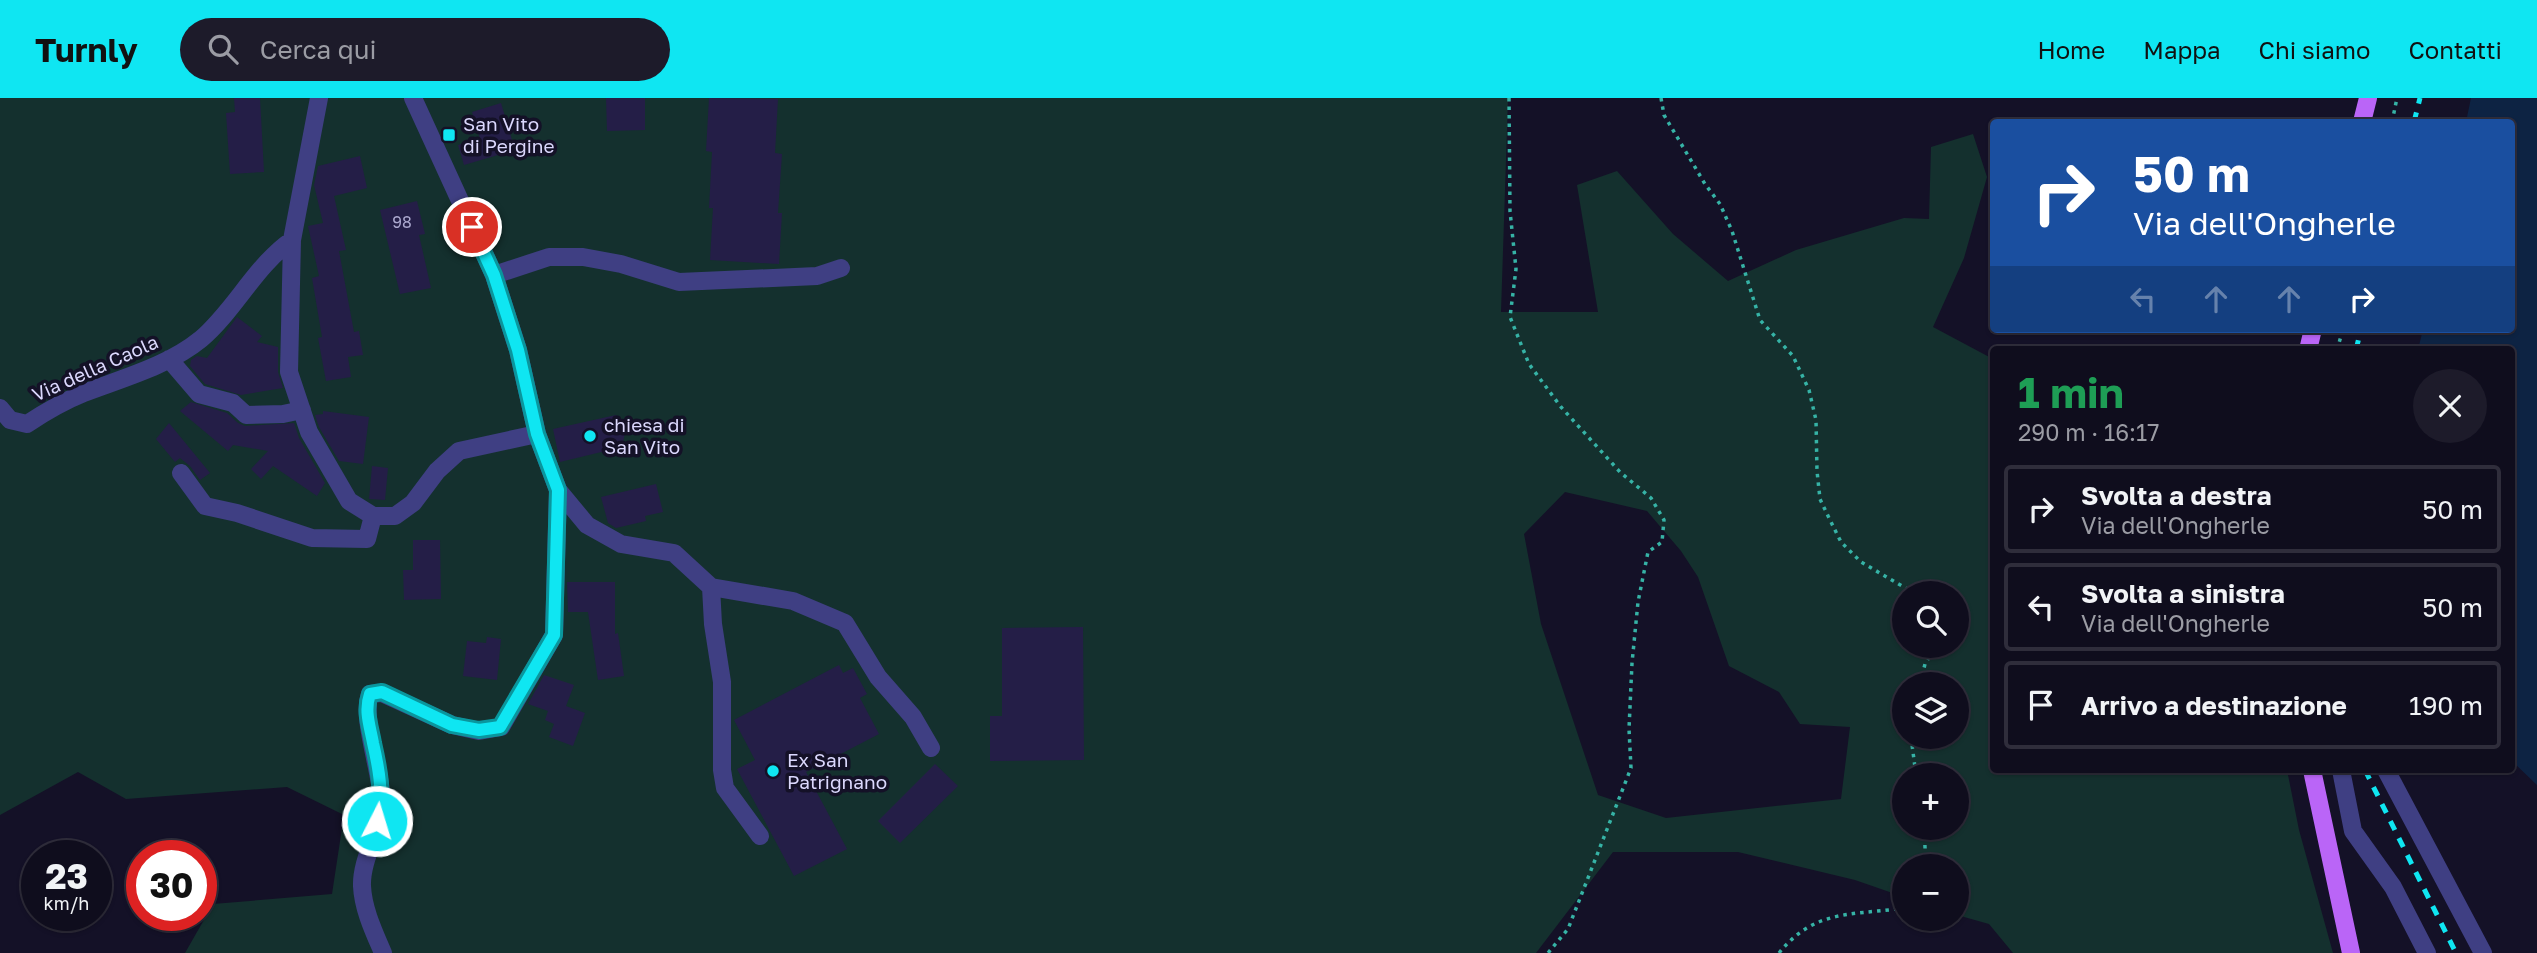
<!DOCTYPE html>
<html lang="it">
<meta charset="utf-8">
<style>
:root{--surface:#0f0d1d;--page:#1d1b2a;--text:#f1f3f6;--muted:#9b9ca4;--line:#2f2d3b;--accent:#0fe6f2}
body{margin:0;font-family:"Golos Text",sans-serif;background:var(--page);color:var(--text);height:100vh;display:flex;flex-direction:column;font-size:26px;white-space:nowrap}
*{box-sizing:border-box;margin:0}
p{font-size:23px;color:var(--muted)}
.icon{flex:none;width:38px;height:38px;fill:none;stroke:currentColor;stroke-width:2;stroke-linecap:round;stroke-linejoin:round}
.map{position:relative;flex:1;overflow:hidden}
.details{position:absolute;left:1990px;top:248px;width:525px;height:427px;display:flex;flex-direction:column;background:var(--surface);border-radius:7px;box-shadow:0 2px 5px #0004,0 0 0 2px var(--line)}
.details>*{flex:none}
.guide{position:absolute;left:1990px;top:21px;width:525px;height:214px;border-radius:7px;box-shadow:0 2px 5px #0004,0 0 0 2px var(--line);background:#1a4fa0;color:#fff;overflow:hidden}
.buttons{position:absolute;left:1892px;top:483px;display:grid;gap:14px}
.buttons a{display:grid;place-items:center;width:77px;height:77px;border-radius:50%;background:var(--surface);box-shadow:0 2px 5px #0004,0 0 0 2px var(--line);font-size:35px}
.speed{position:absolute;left:21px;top:742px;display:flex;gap:14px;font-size:35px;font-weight:700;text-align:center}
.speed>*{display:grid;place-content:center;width:91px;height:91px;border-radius:50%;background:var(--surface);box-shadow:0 2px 5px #0004,0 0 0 2px var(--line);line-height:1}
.speed small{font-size:18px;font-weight:400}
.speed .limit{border:10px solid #d22;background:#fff;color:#111}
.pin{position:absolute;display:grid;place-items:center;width:60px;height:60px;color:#fff;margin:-30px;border:4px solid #fff;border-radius:50%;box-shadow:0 2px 7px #0007}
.me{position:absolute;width:77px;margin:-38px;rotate:5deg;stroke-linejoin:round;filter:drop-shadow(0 0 5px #0008)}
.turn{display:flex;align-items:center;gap:24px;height:147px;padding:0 28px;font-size:32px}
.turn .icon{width:91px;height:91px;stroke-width:2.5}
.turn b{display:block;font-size:49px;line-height:60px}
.lanes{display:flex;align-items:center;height:66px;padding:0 28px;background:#0003;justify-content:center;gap:35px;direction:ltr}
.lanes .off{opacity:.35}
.round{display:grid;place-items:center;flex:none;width:74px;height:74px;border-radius:37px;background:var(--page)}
.summary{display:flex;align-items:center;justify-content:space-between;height:119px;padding:0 28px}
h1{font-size:42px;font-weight:700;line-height:52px;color:#1e9e55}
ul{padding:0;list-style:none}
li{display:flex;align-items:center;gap:21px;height:88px;margin:0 14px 10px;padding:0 14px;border:4px solid var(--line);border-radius:7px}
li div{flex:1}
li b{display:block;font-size:26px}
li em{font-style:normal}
header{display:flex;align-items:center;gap:42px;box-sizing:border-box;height:98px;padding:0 35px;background:var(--accent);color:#111}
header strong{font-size:33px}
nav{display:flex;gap:38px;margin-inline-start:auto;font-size:24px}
.search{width:490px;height:63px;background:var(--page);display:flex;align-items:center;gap:18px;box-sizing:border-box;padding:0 24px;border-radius:38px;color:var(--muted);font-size:26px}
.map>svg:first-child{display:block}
.green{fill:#14302e;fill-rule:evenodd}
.water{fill:#0d2343}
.building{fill:#241e47}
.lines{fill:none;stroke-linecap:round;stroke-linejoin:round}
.path{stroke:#36b3a6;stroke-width:3.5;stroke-dasharray:3.5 5;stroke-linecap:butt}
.minor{stroke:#3f3f83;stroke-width:18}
.major{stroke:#ba65f7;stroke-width:18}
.rail{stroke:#0fe6f2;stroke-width:5;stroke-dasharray:10 9;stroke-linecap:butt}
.route-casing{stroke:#0a969d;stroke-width:18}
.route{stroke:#0fe6f2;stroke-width:12}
.poi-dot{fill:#0fe6f2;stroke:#141127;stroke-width:2.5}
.labels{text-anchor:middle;stroke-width:7;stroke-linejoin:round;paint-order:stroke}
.number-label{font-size:16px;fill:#adaad0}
.poi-label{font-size:19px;fill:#dbd8fd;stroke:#141127;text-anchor:start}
.street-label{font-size:19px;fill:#dbd8fd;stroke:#141127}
</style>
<header>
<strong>Turnly</strong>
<div class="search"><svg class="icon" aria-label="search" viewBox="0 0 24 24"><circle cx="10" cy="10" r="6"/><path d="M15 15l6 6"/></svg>Cerca qui</div>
<nav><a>Home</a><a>Mappa</a><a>Chi siamo</a><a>Contatti</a></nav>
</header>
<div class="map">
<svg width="2537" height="855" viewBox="0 0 2537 855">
<rect width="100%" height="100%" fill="#141127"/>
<path class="green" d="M0,0H1508L1501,214H1598L1577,87L1617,73L1673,136L1728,183L1796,152L1904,120L1929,121L1931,49L1973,36L1987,79L1964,160L1933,229L1993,261V672H2287L2299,732L2333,855H2013L1989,826L1957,817L1956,768H1904V799L1855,782L1738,754H1613L1536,855H185L213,806L332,796L344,717L287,689L126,701L78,674L0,717ZM1565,394L1647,413L1681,453L1698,479L1729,568L1779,594L1800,626L1850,629L1841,701L1666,720L1598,697L1541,526L1524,436ZM1904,495H1956V548H1904ZM1904,586H1956V639H1904ZM1904,677H1956V730H1904Z"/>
<path class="water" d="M2471,0H2537V687L2511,662V252H2418L2423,231H2511V24H2466Z"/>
<path class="building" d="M234,0H260L264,74L230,76L226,15L235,14Z
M606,0H645V32L607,33Z
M709,0L778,1L775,55L782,56L778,115H782L779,166L710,162L713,110H709L712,54L706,53Z
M501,5L515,52L464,67L458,47L480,41L472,14Z
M360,58L367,90L334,98L346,152L339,153L354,234L359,233L363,257L348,259L351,279L326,283L318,240L322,239L312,180L319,178L308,128L323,125L314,87L318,68Z
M417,103L425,136L419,137L431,190L400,196L380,112Z
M237,219L262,238L257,244L278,249V274L283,290L241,297L205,286L190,268L191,262L197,258L207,260Z
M191,304L227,315L238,325L245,328L294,325L299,340L325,385L317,398L273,368L261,381L251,371L268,353L233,347L228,353L180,313Z
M323,313L369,319L363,366L339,363L319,329L315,317L323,316Z
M616,317L626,330L622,349L560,364L553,331Z
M169,325L210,375L200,382L190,368L180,360L175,364L156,341Z
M372,368L388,370L385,402L369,401Z
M656,386L663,414L645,418L646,423L616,430L608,425L601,399Z
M413,442H440L441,501L404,502L403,472H413Z
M567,484H615V536L618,535L624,578L598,582L588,514H568Z
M1083,529L1084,662L990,663V618H1002V530Z
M487,539L501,541L497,582L463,578L467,543L486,545Z
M839,567L843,575L853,570L867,596L860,600L879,636L806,674L847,751L794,778L737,671L755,662L734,622Z
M544,577L574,587L566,608L585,615L573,648L549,639L554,626L545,622L548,613L528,606Z
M935,666L958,688L900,745L878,723Z"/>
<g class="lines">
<path class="path" d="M1509,0L1510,113L1516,171L1510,219L1529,266L1561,309L1620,374L1651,400L1664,422L1662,444L1648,454L1638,504L1632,565L1629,631L1631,670L1568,831L1548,855
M1661,0L1664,17L1705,86L1720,106L1732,133L1760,222L1793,258L1809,292L1816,322L1817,373L1820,401L1829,420L1841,444L1861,464L1914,495
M2392,24L2397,0
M2337,252L2343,231
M1920,586L1925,566L1936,548
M1911,639L1916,677
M1924,730L1926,768
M1779,855C1813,813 1848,817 1897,811L1904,806"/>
<path class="minor" d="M319,0L292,142L289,274L309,334L349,403L373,418H395L413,405L437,373L459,353L537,336
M494,177L549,159H583L621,166L679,184L817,178L841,170
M169,261L199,296L233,305L246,317L283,316L302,312
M0,310L10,322L27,326C45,314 64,303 84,295C123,280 168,268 201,241C235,212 255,168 292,142
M181,375L205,408L237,415L312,440L367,441L373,418
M558,392L587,427L621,446L674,455L711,489
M711,489L793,503L845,525L878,579L913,619L931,650
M711,489L713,526L722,584V672L725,690L760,738
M2341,672L2353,733L2393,789L2427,855
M2386,672L2483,855
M383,855C374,834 363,811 362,788C361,760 382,730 382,703C381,672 361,621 370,596L382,595L452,627L479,633L501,629L554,537L558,392L537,336L518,252L494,177L413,0"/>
<path class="major" d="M2362,24L2368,0
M2308,252L2313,231
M2312,672L2351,855"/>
<path class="rail" d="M2414,24L2420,0
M2356,252L2361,231
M2365,672L2456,855"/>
</g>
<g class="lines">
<g class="route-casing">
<path id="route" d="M377,723C384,698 379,671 373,645C370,628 364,613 370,596L382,594L452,627L479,632L500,629L554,537L558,392L537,336L518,252L494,177L472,129"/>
</g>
<use href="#route" class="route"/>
</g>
<g class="poi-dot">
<rect x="442" y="30" width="14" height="14" rx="3.5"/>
<circle cx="590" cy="338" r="7"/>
<circle cx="773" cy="673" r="7"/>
</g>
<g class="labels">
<g class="number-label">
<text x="402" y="130">98</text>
</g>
<g class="poi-label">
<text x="463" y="33">San Vito<tspan x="463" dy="22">di Pergine</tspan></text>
<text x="604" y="334">chiesa di<tspan x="604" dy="22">San Vito</tspan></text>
<text x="787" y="669">Ex San<tspan x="787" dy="22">Patrignano</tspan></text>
</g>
<g class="street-label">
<text transform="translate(95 270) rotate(-24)" y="7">Via della Caola</text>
</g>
</g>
</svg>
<div class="buttons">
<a><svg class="icon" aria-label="search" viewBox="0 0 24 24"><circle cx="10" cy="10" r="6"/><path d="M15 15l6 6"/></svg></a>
<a><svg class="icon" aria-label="layers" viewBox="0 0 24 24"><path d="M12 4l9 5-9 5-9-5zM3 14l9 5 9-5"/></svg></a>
<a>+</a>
<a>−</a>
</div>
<div class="speed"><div>23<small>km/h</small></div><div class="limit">30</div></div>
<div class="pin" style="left:472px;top:129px;background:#d93025"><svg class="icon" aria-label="arrive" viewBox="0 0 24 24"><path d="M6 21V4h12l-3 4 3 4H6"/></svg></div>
<svg class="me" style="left:377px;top:723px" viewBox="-20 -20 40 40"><circle r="17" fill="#0fe6f2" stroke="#fff" stroke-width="3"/><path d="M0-11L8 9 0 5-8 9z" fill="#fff"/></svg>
<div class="guide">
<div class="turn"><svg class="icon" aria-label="right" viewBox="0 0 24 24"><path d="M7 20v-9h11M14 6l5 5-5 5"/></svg><div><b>50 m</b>Via dell'Ongherle</div></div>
<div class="lanes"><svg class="icon off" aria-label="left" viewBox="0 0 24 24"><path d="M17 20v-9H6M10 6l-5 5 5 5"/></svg><svg class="icon off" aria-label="ahead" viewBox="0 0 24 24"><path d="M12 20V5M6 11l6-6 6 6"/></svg><svg class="icon off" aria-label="ahead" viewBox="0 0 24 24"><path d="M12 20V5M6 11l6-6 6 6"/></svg><svg class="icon" aria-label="right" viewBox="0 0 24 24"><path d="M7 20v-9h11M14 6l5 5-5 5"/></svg></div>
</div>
<section class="details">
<div class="summary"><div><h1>1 min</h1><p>290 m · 16:17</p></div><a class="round"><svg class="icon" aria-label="close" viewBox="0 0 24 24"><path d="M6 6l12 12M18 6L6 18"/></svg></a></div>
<ul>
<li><svg class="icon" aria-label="right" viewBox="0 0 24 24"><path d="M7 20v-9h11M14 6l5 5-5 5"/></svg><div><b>Svolta a destra</b><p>Via dell'Ongherle</p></div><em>50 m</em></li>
<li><svg class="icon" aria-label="left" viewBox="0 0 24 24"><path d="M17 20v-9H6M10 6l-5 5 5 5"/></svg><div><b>Svolta a sinistra</b><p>Via dell'Ongherle</p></div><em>50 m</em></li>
<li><svg class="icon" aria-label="arrive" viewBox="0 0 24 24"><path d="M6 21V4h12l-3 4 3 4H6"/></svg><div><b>Arrivo a destinazione</b></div><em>190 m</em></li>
</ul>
</section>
</div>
